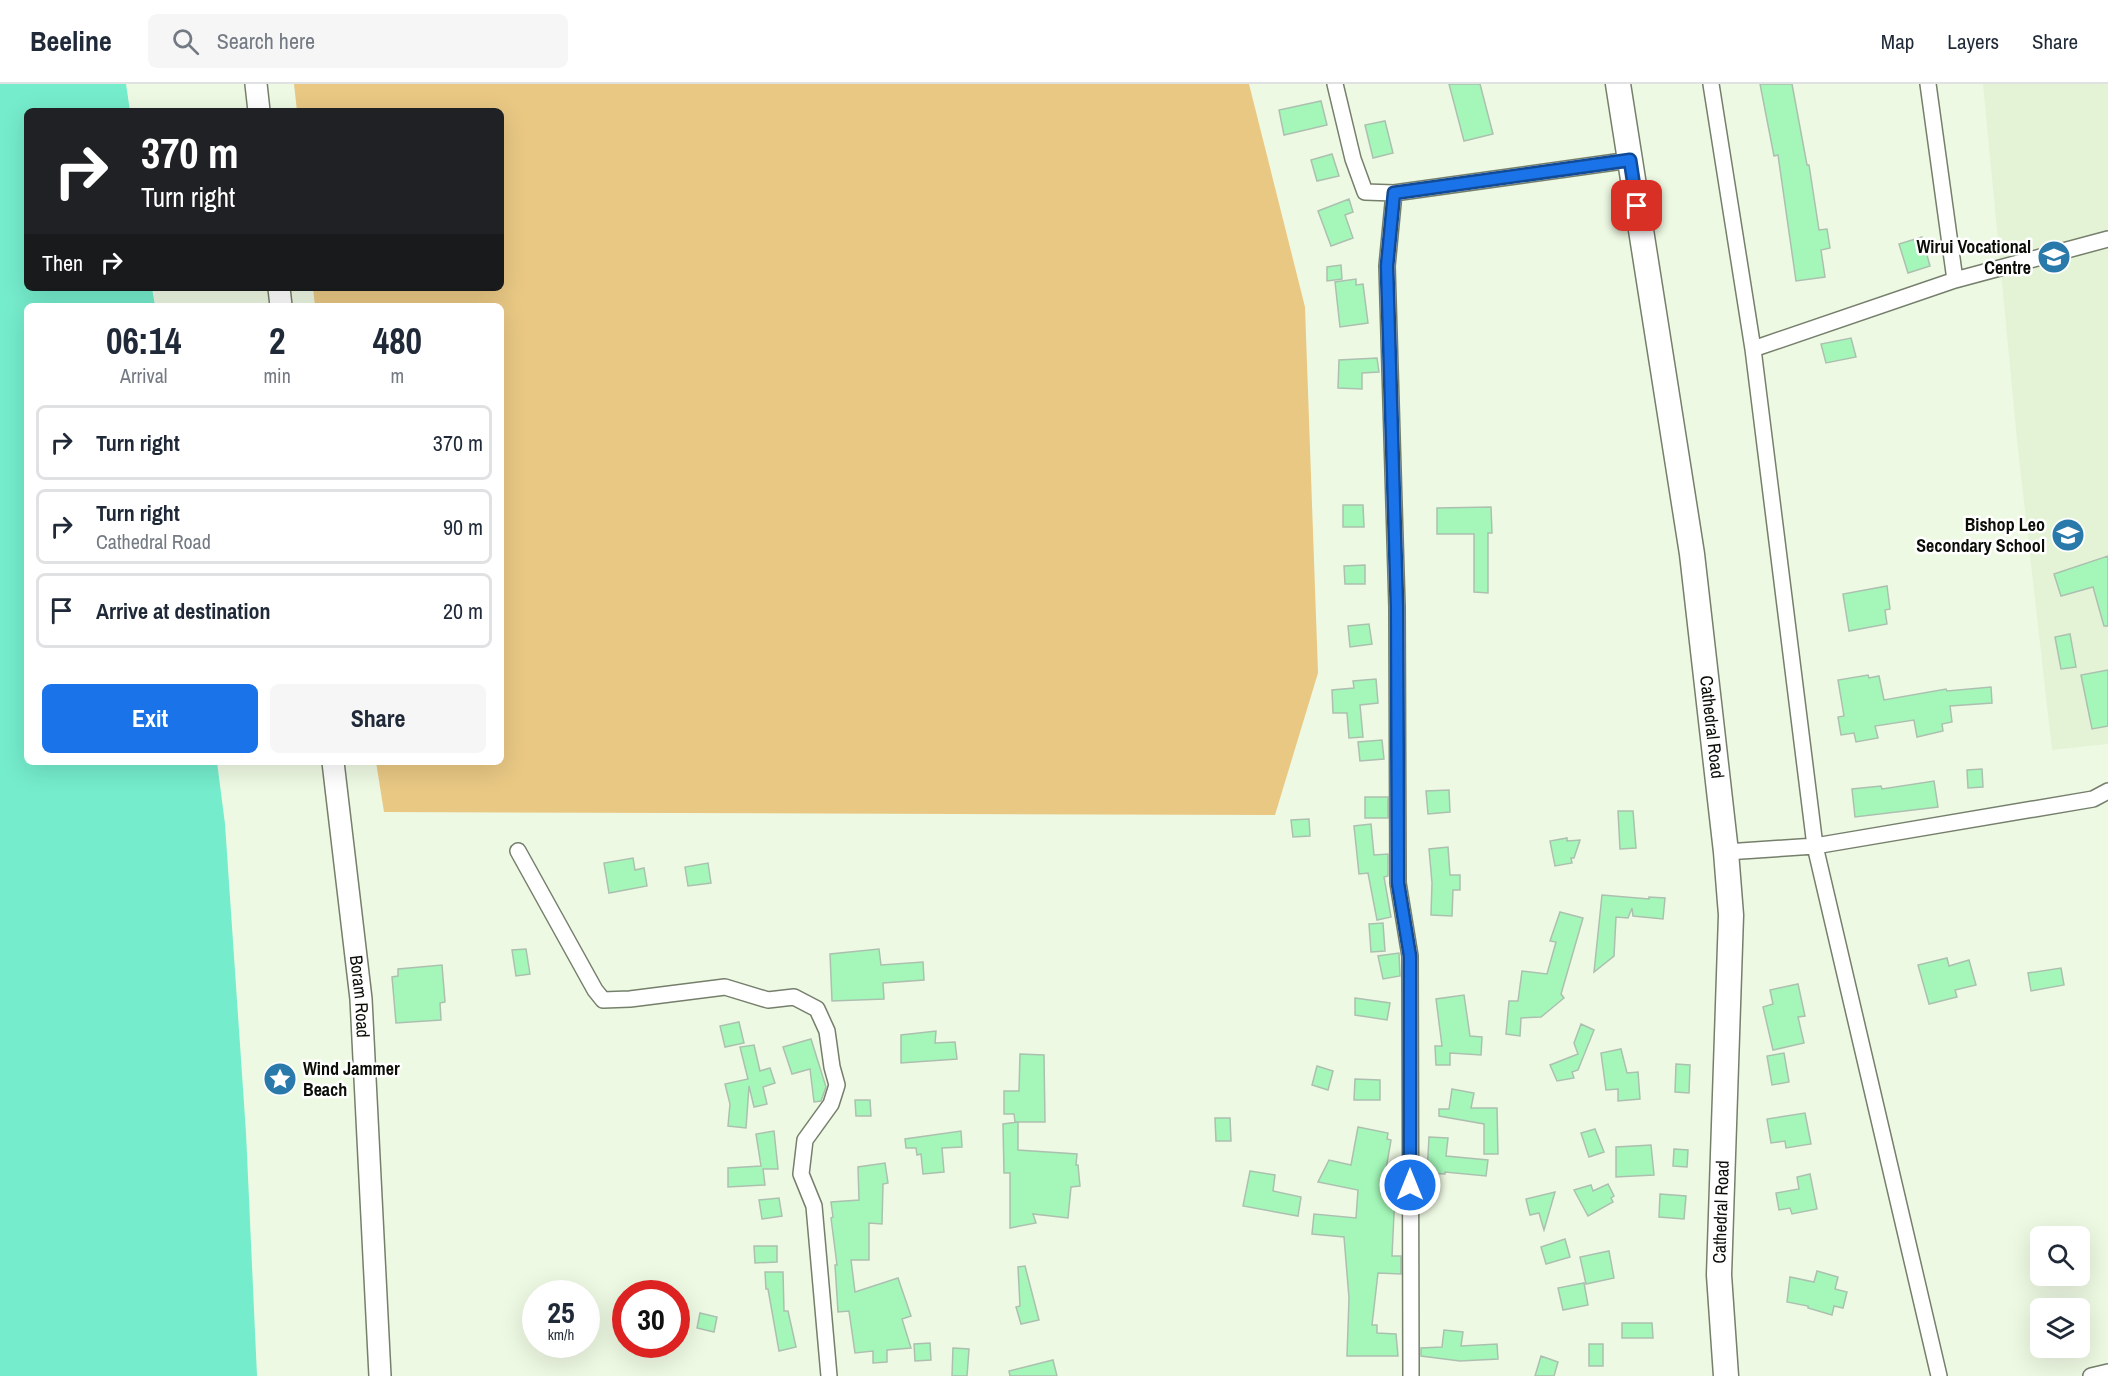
<!DOCTYPE html>
<style>
:root{--surface:#fff;--page:#f6f6f7;--text:#1f2937;--muted:#747a83;--line:#e0e1e3;--accent:#1a73e8}
body{margin:0;font-family:"Archivo Narrow",sans-serif;background:var(--page);color:var(--text);height:100vh;display:flex;flex-direction:column;font-size:22px;white-space:nowrap}
*{box-sizing:border-box;margin:0}
p{font-size:20px;color:var(--muted)}
.icon{flex:none;width:33px;height:33px;fill:none;stroke:currentColor;stroke-width:2;stroke-linecap:round;stroke-linejoin:round}
.map{position:relative;flex:1;overflow:hidden}
.drawer{position:absolute;left:24px;top:219px;width:480px;height:462px;display:flex;flex-direction:column;background:var(--surface);border-radius:9px;box-shadow:0 6px 24px #0002}
.drawer>*{flex:none}
.guide{position:absolute;left:24px;top:24px;width:480px;height:183px;border-radius:9px;box-shadow:0 6px 24px #0002;background:#202124;color:#fff;overflow:hidden}
.buttons{position:absolute;left:2030px;top:1142px;display:grid;gap:12px}
.buttons a{display:grid;place-items:center;width:60px;height:60px;border-radius:9px;background:var(--surface);box-shadow:0 6px 24px #0002;font-size:30px}
.speed{position:absolute;left:522px;top:1196px;display:flex;gap:12px;font-size:30px;font-weight:700;text-align:center}
.speed>*{display:grid;place-content:center;width:78px;height:78px;border-radius:50%;background:var(--surface);box-shadow:0 6px 24px #0002;line-height:1}
.speed small{font-size:15px;font-weight:400}
.speed .limit{border:9px solid #d22;background:#fff;color:#111}
.pin{position:absolute;display:grid;place-items:center;width:51px;height:51px;color:#fff;margin:-26px;border-radius:12px;box-shadow:0 3px 9px #0006}
.me{position:absolute;width:66px;margin:-33px;rotate:0deg;stroke-linejoin:round;filter:drop-shadow(0 0 4px #0008)}
.turn{display:flex;align-items:center;gap:21px;height:126px;padding:0 18px;font-size:27px}
.turn .icon{width:78px;height:78px;stroke-width:2.5}
.turn b{display:block;font-size:42px;line-height:51px}
.then{display:flex;align-items:center;height:57px;padding:0 18px;background:#0003;gap:12px;font-size:22px}
.eta{display:flex;justify-content:space-evenly;align-items:center;height:102px;text-align:center}
.eta b{font-size:36px;font-weight:700;line-height:42px}
.action{display:flex;gap:12px;margin-top:auto;padding:12px 18px}
.action a{flex:1;height:69px;border-radius:9px;background:var(--accent);color:#fff;font-size:24px;font-weight:700;line-height:69px;text-align:center}
.action a+a{background:var(--page);color:var(--text)}
ul{padding:0;list-style:none}
li{display:flex;align-items:center;gap:18px;height:75px;margin:0 12px 9px;padding:0 6px;border:3px solid var(--line);border-radius:9px}
li div{flex:1}
li b{display:block;font-size:22px}
li em{font-style:normal}
header{display:flex;align-items:center;gap:36px;box-sizing:border-box;height:84px;padding:0 30px;background:var(--surface);border-bottom:2px solid var(--line)}
header strong{font-size:28px}
nav{display:flex;gap:33px;margin-inline-start:auto;font-size:21px}
.search{width:420px;height:54px;background:var(--page);display:flex;align-items:center;gap:15px;box-sizing:border-box;padding:0 21px;border-radius:9px;color:var(--muted);font-size:22px}
.map>svg:first-child{display:block}
.built{fill:#e4f3d5}
.green{fill:#e9c884}
.water{fill:#75eccc}
.building{fill:#a4f7b9;stroke:#acc0b0;stroke-width:1.5}
.lines{fill:none;stroke-linecap:round;stroke-linejoin:round}
.street-casing{stroke:#757f6c;stroke-width:18}
.secondary-casing{stroke:#757f6c;stroke-width:24}
.primary-casing{stroke:#757f6c;stroke-width:27}
.street{stroke:#fff;stroke-width:15}
.secondary{stroke:#fff;stroke-width:21}
.primary{stroke:#fff;stroke-width:24}
.route-casing{stroke:#114b97;stroke-width:15}
.route{stroke:#1a73e8;stroke-width:10}
.labels{text-anchor:middle;stroke-width:5;stroke-linejoin:round;paint-order:stroke}
.poi-label{font-size:18px;font-weight:bold;fill:#0a0e07;stroke:#fff;text-anchor:end}
.street-label{font-size:18px;fill:#0a0e07;stroke:#fff}
</style>
<header>
<strong>Beeline</strong>
<div class="search"><svg class="icon" aria-label="search" viewBox="0 0 24 24"><circle cx="10" cy="10" r="6"/><path d="M15 15l6 6"/></svg>Search here</div>
<nav><a>Map</a><a>Layers</a><a>Share</a></nav>
</header>
<div class="map">
<svg width="2108" height="1292" viewBox="0 0 2108 1292">
<rect width="100%" height="100%" fill="#eef9e3"/>
<path class="built" d="M1983,0H2108V660L2052,666L2017,356Z"/>
<path class="green" d="M294,0H1249L1305,223L1318,589L1275,731L384,728L376,678H501V222H315L313,204H501V27H297Z"/>
<path class="water" d="M0,0H126L130,27H27V204H152L155,222H27V678H217L225,740L246,1049L257,1292H0Z"/>
<path class="building" d="M1449,0H1480L1493,50L1464,57Z
M1760,0H1792L1807,81H1809L1819,146L1827,145L1830,164L1821,166L1825,193L1796,197L1778,71L1774,72Z
M1321,17L1327,41L1284,51L1279,26Z
M1385,37L1393,69L1373,74L1365,41Z
M1332,70L1339,92L1317,97L1311,76Z
M1349,115L1353,128L1345,131L1353,154L1331,162L1318,127Z
M1922,153L1930,182L1908,189L1899,160Z
M1341,181L1342,195L1327,197V183Z
M1356,195V201L1363,200L1368,239L1340,243L1335,198Z
M1851,254L1856,273L1826,279L1821,260Z
M1377,274L1379,288L1362,289V305L1338,304L1339,276Z
M1343,421H1363L1364,443H1343Z
M1491,423L1492,449H1488V509L1474,508V450H1437V424Z
M2108,472V542H2104L2093,503L2061,512L2054,490Z
M1365,481V500H1345L1344,482Z
M1887,502L1890,525L1885,526L1887,540L1849,547L1843,510Z
M1369,540L1372,560L1350,563L1348,542Z
M2070,550L2076,583L2061,585L2055,553Z
M2108,586V642L2092,645L2081,591Z
M1868,591L1869,594L1879,592L1884,616L1946,605L1947,607L1991,603L1992,619L1950,622L1952,638L1942,640L1943,647L1917,653L1914,636L1875,642L1878,654L1856,658L1854,649L1841,651L1838,633L1844,632L1838,596Z
M1376,595L1378,619L1360,621L1363,653L1349,654L1347,629H1333L1332,606L1354,604L1353,597Z
M1382,656L1384,675L1360,677L1358,658Z
M1982,685L1983,703L1968,704L1967,686Z
M1934,697L1938,723L1855,733L1852,705L1881,702L1882,705Z
M1449,706L1450,728L1428,730L1426,707Z
M1365,713H1388V734H1365Z
M1618,727H1633L1636,764L1620,765Z
M1309,735L1310,752L1293,753L1291,736Z
M1371,740L1374,771L1388,770V792L1384,793L1391,833L1377,836L1368,789L1359,790L1354,742Z
M1567,754V757L1580,756L1574,774H1571L1572,779L1555,782L1550,757Z
M1448,763L1450,791H1460V806H1453L1452,832L1431,831L1432,799L1429,765Z
M633,774L635,786L644,784L647,802L609,809L604,779Z
M708,779L711,799L688,802L685,783Z
M1602,811L1649,815V813L1665,814L1663,835L1633,832L1632,824L1628,834L1616,833L1614,872L1594,888Z
M1560,828L1583,834L1561,910L1564,914L1541,933L1521,934L1520,952L1506,950L1509,917H1518L1522,887L1547,890L1556,858L1550,857Z
M1383,839L1385,867L1371,868L1369,840Z
M526,865L530,890L516,892L512,866Z
M879,865L881,881L923,878L924,896L883,899L884,915L832,917L830,870Z
M1399,869L1400,892L1383,895L1378,872Z
M1947,874L1949,882L1969,876L1976,901L1955,906L1957,913L1929,920L1918,881Z
M442,881L445,918L440,919L441,936L396,939L392,893L398,892V885Z
M2061,884L2064,901L2031,907L2028,889Z
M1798,900L1805,932L1798,933L1804,959L1773,966L1763,923L1773,920L1770,906Z
M1464,911L1470,952L1482,953L1481,971L1450,969V981H1436L1435,962H1442L1436,915Z
M1355,914L1390,919L1387,936L1355,931Z
M739,938L744,959L725,963L720,942Z
M1581,940L1594,946L1578,986L1572,988L1574,994L1557,997L1550,981L1578,970L1574,959Z
M936,947L935,959L955,958L957,975L901,979V951Z
M811,955L826,1003L821,1017L814,1018L810,985L792,990L783,963Z
M754,961L760,987L770,984L775,999L763,1003L767,1020L754,1023L749,1002L746,1044L728,1042L730,1020L725,1000L748,995L740,963Z
M1621,965L1627,989L1638,988L1640,1015L1618,1017V1005L1606,1006L1601,969Z
M1784,969L1789,998L1772,1001L1767,972Z
M1020,970L1044,971L1045,1038H1015L1014,1030H1004V1007H1019Z
M1676,980L1690,981L1689,1009L1675,1008Z
M1317,982L1333,987L1328,1006L1312,1001Z
M1355,995L1380,996V1016H1354Z
M1452,1005L1474,1009L1471,1024H1497L1498,1070H1484V1040L1439,1032V1025H1449Z
M855,1016H870L871,1032H856Z
M1805,1029L1811,1060L1786,1064L1785,1057L1771,1059L1767,1035Z
M1215,1034H1230L1231,1057H1216Z
M1018,1038V1066L1077,1070L1076,1081H1078L1080,1102L1071,1103L1068,1134L1033,1130L1036,1139L1010,1144V1089H1004L1003,1040Z
M1358,1043L1388,1049L1387,1055L1391,1056L1386,1085L1396,1087L1392,1172H1401V1190L1378,1189L1372,1241H1377V1249L1396,1250L1398,1272H1347L1349,1214L1344,1153L1312,1150L1314,1130L1356,1134L1358,1106L1318,1098L1329,1076L1351,1081Z
M1595,1045L1604,1068L1589,1073L1581,1049Z
M774,1047L778,1085H763L765,1101L728,1103V1084L761,1082L756,1050Z
M961,1047L962,1063L942,1064L944,1088L923,1090L921,1070L917,1071L916,1064H906L905,1055Z
M1429,1053L1448,1054L1446,1072L1488,1076L1486,1092L1445,1088V1090L1427,1089Z
M1651,1061L1654,1091L1616,1093V1063Z
M1674,1065L1688,1066L1687,1083L1673,1082Z
M885,1079L888,1099L883,1100L882,1140L869,1139V1176H851L855,1208L898,1194L911,1232L902,1235L911,1264L887,1266V1278L873,1279V1267L855,1269L849,1227L838,1228L835,1181H837L831,1134L833,1133L831,1118L859,1116L858,1083Z
M1250,1087L1275,1091L1273,1107L1301,1113L1298,1132L1243,1122Z
M1810,1090L1817,1125L1792,1130L1790,1124L1779,1126L1776,1109L1799,1105L1797,1093Z
M1608,1100L1614,1112L1611,1114L1613,1118L1588,1132L1574,1106L1591,1101L1593,1107Z
M1555,1108L1544,1146L1539,1129L1530,1131L1526,1115Z
M1660,1110L1686,1112L1684,1135L1659,1133Z
M779,1114L782,1132L762,1135L759,1116Z
M1565,1155L1570,1173L1546,1180L1541,1163Z
M754,1162H777V1178L755,1179Z
M1609,1167L1614,1194L1586,1200L1580,1173Z
M1025,1182L1039,1236L1021,1240L1016,1223L1020,1222L1018,1183Z
M1817,1187L1838,1193L1835,1205L1847,1208L1843,1224L1834,1222L1832,1231L1808,1224V1222L1787,1218L1790,1193L1814,1198Z
M765,1188H783L784,1227H788L796,1263L779,1267L768,1205H766Z
M1584,1199L1588,1221L1563,1226L1558,1204Z
M700,1229L717,1233L714,1248L697,1244Z
M1622,1239H1652L1653,1254H1622Z
M1444,1246L1463,1248L1461,1262L1497,1260L1498,1275L1460,1277L1421,1272V1264L1442,1263Z
M930,1259L931,1276L915,1277L914,1260Z
M1589,1260H1603V1282H1589Z
M953,1264L969,1265L967,1292H952Z
M1541,1272L1558,1278L1554,1292H1535Z
M1053,1276L1057,1292H1010L1009,1287Z"/>
<g class="lines">
<g class="street-casing">
<path id="street" d="M1335,0L1353,75L1365,108L1394,109
M1711,0L1753,265L1815,762L1939,1292
M1928,0L1955,196
M1753,265L1955,196L2108,155
M518,767L595,906L603,916L630,915L725,903L768,916L794,913L817,925L827,947L832,983L837,1001L831,1020L805,1056L801,1090L814,1122L829,1292
M1726,768L1815,762L2093,715L2108,707
M1411,1292L1410,872L1398,799L1397,523L1387,182L1394,109L1630,76
M2091,1292L2108,1288"/>
</g>
<g class="secondary-casing">
<g id="secondary">
<path d="M256,0L259,27"/>
<path d="M279,204L281,222"/>
<path id="s1" d="M333,678L361,915L380,1292"/>
</g>
</g>
<g class="primary-casing">
<g id="primary">
<path id="s2" d="M1618,0L1692,470L1726,768L1731,831L1719,1191L1726,1292"/>
</g>
</g>
<use href="#street" class="street"/>
<use href="#secondary" class="secondary"/>
<use href="#primary" class="primary"/>
</g>
<g class="lines">
<g class="route-casing">
<path id="route" d="M1410,1101V872L1398,799L1397,523L1387,182L1394,109L1630,76L1637,122"/>
</g>
<use href="#route" class="route"/>
</g>
<defs>
<g id="university-disc" transform="scale(1.725)"><circle r="9.5" fill="#297aab" stroke="#fff"/><path d="M0-5L7-2L0 1L-7-2ZM-4 1L0 2.5L4 1V4Q0 6-4 4Z" fill="#fff"/></g>
<g id="school-disc" transform="scale(1.725)"><circle r="9.5" fill="#297aab" stroke="#fff"/><path d="M0-5L7-2L0 1L-7-2ZM-4 1L0 2.5L4 1V4Q0 6-4 4Z" fill="#fff"/></g>
<g id="sight-disc" transform="scale(1.725)"><circle r="9.5" fill="#297aab" stroke="#fff"/><path d="M0-6L1.8-2.2L6-1.7L2.9 1.2L3.7 5.4L0 3.3L-3.7 5.4L-2.9 1.2L-6-1.7L-1.8-2.2Z" fill="#fff"/></g>
</defs>
<g fill-rule="evenodd">
<use href="#university-disc" x="2054" y="173"/>
<use href="#school-disc" x="2068" y="451"/>
<use href="#sight-disc" x="280" y="995"/>
</g>
<g class="labels">
<g class="poi-label">
<text x="2031" y="169">Wirui Vocational<tspan x="2031" dy="21">Centre</tspan></text>
<text x="2045" y="447">Bishop Leo<tspan x="2045" dy="21">Secondary School</tspan></text>
<text x="303" y="991" text-anchor="start">Wind Jammer<tspan x="303" dy="21">Beach</tspan></text>
</g>
<g class="street-label">
<text dy="6" stroke="none"><textPath href="#s2" startOffset="650">Cathedral Road</textPath></text>
<text dy="6" stroke="none"><textPath href="#s1" startOffset="236">Boram Road</textPath></text>
<text transform="translate(1721 1128) rotate(-88)" y="6">Cathedral Road</text>
</g>
</g>
</svg>
<div class="buttons">
<a><svg class="icon" aria-label="search" viewBox="0 0 24 24"><circle cx="10" cy="10" r="6"/><path d="M15 15l6 6"/></svg></a>
<a><svg class="icon" aria-label="layers" viewBox="0 0 24 24"><path d="M12 4l9 5-9 5-9-5zM3 14l9 5 9-5"/></svg></a>
</div>
<div class="speed"><div>25<small>km/h</small></div><div class="limit">30</div></div>
<div class="pin" style="left:1637px;top:122px;background:#d93025"><svg class="icon" aria-label="arrive" viewBox="0 0 24 24"><path d="M6 21V4h12l-3 4 3 4H6"/></svg></div>
<svg class="me" style="left:1410px;top:1101px" viewBox="-20 -20 40 40"><circle r="17" fill="#1a73e8" stroke="#fff" stroke-width="3"/><path d="M0-11L8 9 0 5-8 9z" fill="#fff"/></svg>
<div class="guide">
<div class="turn"><svg class="icon" aria-label="right" viewBox="0 0 24 24"><path d="M7 20v-9h11M14 6l5 5-5 5"/></svg><div><b>370 m</b>Turn right</div></div>
<div class="then">Then<svg class="icon" aria-label="right" viewBox="0 0 24 24"><path d="M7 20v-9h11M14 6l5 5-5 5"/></svg></div>
</div>
<section class="drawer">
<div class="eta">
<div><b>06:14</b><p>Arrival</p></div>
<div><b>2</b><p>min</p></div>
<div><b>480</b><p>m</p></div>
</div>
<ul>
<li><svg class="icon" aria-label="right" viewBox="0 0 24 24"><path d="M7 20v-9h11M14 6l5 5-5 5"/></svg><div><b>Turn right</b></div><em>370 m</em></li>
<li><svg class="icon" aria-label="right" viewBox="0 0 24 24"><path d="M7 20v-9h11M14 6l5 5-5 5"/></svg><div><b>Turn right</b><p>Cathedral Road</p></div><em>90 m</em></li>
<li><svg class="icon" aria-label="arrive" viewBox="0 0 24 24"><path d="M6 21V4h12l-3 4 3 4H6"/></svg><div><b>Arrive at destination</b></div><em>20 m</em></li>
</ul>
<div class="action"><a>Exit</a><a>Share</a></div>
</section>
</div>
